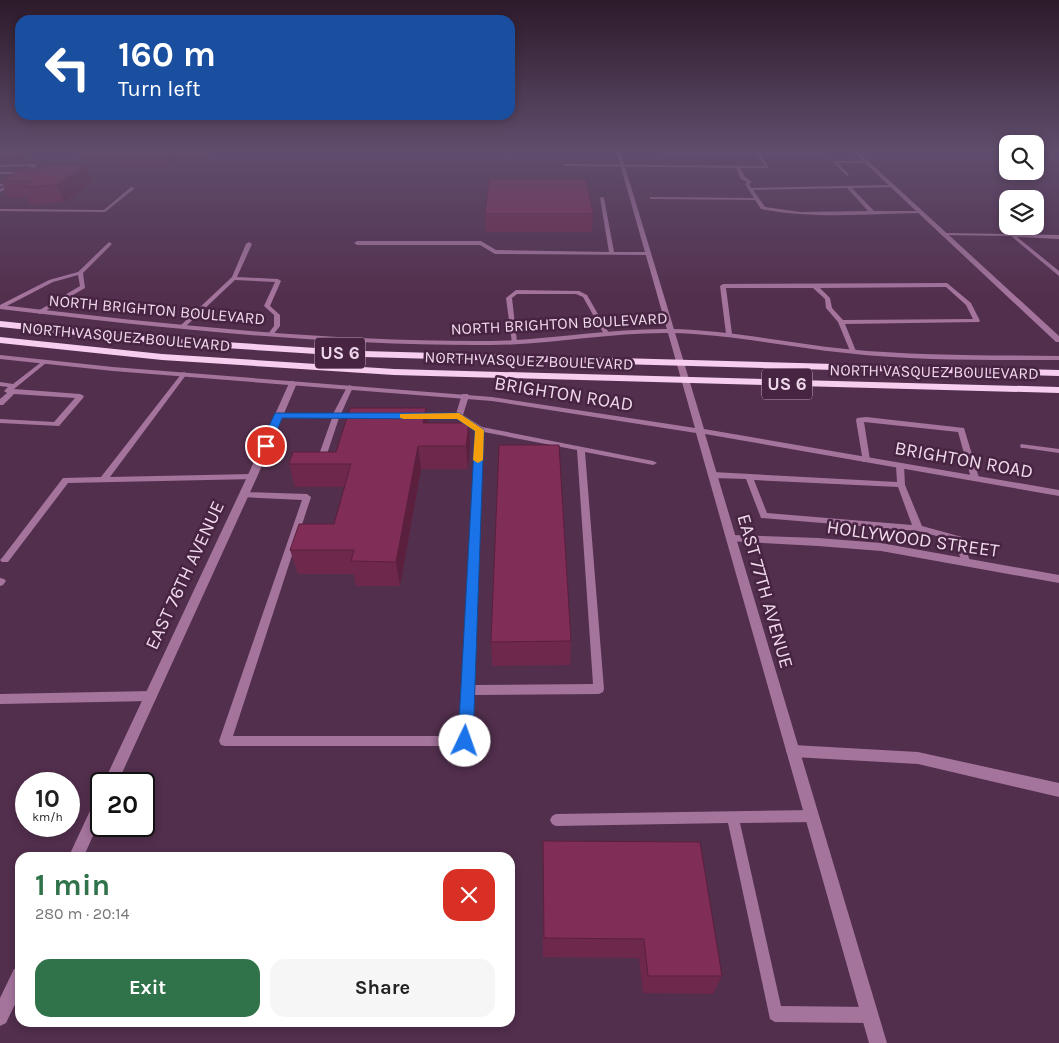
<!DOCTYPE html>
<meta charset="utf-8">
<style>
:root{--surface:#fff;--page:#f6f6f6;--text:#222;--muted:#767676;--accent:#30734a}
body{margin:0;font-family:Karla,sans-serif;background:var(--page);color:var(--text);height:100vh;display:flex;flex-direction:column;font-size:19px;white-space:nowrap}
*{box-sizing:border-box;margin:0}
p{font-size:16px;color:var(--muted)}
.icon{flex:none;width:28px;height:28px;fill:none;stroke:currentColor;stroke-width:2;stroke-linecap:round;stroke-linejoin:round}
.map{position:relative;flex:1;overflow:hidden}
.side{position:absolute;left:15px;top:852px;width:500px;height:175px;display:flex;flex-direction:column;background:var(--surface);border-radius:15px;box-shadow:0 2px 8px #0003}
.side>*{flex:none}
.banner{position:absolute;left:15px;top:15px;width:500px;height:105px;border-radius:15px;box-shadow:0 2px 8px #0003;background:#1a4fa0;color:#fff;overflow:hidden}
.tools{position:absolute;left:999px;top:135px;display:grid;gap:10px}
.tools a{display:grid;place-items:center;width:45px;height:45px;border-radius:10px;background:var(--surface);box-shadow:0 2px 8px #0003;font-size:25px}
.speed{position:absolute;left:15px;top:772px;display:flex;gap:10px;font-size:25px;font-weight:700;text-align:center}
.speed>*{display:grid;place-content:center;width:65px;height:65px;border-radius:50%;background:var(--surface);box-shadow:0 2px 8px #0003;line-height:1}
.speed small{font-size:12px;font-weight:400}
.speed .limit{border:2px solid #111;border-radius:8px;background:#fff;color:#111}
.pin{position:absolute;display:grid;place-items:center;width:42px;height:42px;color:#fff;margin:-21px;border:2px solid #fff;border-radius:50%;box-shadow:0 1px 5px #0007}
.me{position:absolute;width:55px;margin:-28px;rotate:3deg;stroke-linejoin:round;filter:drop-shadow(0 0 4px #0008)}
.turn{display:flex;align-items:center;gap:18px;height:105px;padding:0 20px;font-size:22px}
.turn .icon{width:65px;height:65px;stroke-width:2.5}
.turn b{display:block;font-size:35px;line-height:42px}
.round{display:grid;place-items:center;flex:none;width:52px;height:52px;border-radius:15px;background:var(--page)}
.overview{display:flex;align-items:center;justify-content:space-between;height:85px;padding:0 20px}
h1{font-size:30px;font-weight:700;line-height:38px;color:var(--accent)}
.cta{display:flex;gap:10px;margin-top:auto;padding:10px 20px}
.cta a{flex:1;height:58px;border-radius:15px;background:var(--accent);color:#fff;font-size:20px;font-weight:700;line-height:58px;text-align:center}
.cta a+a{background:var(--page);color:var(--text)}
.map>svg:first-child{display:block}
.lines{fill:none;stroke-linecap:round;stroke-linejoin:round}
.service{fill:#a4749d;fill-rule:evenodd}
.minor{fill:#a4749d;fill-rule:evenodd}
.tertiary{fill:#a4749d;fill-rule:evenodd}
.trunk{fill:#f8cef0;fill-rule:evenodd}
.wall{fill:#6e284b}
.shaded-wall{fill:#5a203d}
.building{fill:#802e57;stroke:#5a203d}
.route{fill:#1a73e8;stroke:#114b97}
.slow{fill:#f59e0b}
.labels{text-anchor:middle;stroke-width:5;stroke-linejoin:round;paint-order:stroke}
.far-street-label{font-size:16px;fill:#efd9eb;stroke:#472442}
.shield{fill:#472442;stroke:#bda3b8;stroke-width:1}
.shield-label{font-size:18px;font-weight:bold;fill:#efd9eb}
.street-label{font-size:19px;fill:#efd9eb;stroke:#472442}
</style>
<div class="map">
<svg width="1059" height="1043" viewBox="0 0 1059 1043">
<rect width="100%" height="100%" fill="#522f4d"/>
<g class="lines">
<path class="service" d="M659,150H663L664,152L826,153L827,155H761L769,168H740L745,177L752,182L749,184L751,188L892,185L894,187L852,188L874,211H920L922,212L920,213C867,214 813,219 761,209L755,200L651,199L649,197L754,198L745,184L747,182L741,179L736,168L564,166L562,165L564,164L765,166L757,155L663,154ZM847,188L868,211L800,212L765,207L753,190Z
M834,161H866L868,162L866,163H838L849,175L847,176L834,163Z
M36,164L37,166L24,174H0V172H23L31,166L0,167V165Z
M11,183L13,185L0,192V189L5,186H0V184Z
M131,187L135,188L105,212L0,211V209L104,210Z
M602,197L604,198L614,252H648L650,253V255L495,254L480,245H357L354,243L357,241H481L496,250L609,252L600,198Z
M943,233L1059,235V239L1017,237L1059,271V276L1011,236L941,235V233Z
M109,242L112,244L83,273L85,288L40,314L38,313V311L80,286L78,275L53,282L3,308L0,309V305L49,280L78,272Z
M249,242L252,244L237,277L278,279L281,281L270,306L280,315V326L273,335L268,334L274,326V315L264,306L275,282L235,280L184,328H180V326L232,277L246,244Z
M947,283L971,303L980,321L979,322L845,324L856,351L853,353L850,351L838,322L826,308L825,299L813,288H726L732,334L729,336L726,334L720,286L723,284ZM946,287L966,305L973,319L843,320L832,308L830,298L820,288Z
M516,290L579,291L587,295L610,335L605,336L583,297L576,294H517L512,298L517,342L512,343L506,298Z
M44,360L46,361V363L14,389L80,394L84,396L83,398L59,426L0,423V419L54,422L75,398L14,394L3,405H0V399L7,393L4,391L8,387L0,386V382L13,384Z
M184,372L186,373V375L110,477L252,474L255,475L256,477L255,479L68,483L8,562H2L0,560L2,558L63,478L101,477L182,373Z
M350,385L353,387L341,414H359L363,416L359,418H339L324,463L323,465H317L316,463L332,418L279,417L275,415L279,413L333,414L347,387Z
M462,394H468L469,396L463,415L482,427L653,461L657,463L653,465L585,452L604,689L603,692L599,694L473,695L471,741L469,745L465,746H225L221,745L219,741L302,500L241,497L240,495L241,493L244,492L307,494L311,497L233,736H459L476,430L457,418H417L413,416L417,414H456ZM484,432L577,450L593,684L473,685Z
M866,417L964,428L979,478L975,481L971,478L958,432L864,422L870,460L869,462H863L856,420L857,418Z
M1021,444L1059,449V453L1024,448H1021L1020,446Z
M897,464H900L904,466L905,485L922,526L962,537L970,561L968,563H962L955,541L918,531L761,518L746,479L713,478L709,475L713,472L897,482L896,466ZM754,480L898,487L912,525L767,513Z
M0,578L4,579L6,581L3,585L0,586Z
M151,691L155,693L157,696L155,699L151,701L0,704V694Z
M812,810L816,812L818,816L816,820L812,822L740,823L781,1006L870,1007L875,1010L878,1015L875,1020L870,1023L775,1022L770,1019L728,823L556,826L552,824L550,820L552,816L556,814Z"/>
<path class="minor" d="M851,150H856L1059,336V342H1056Z
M0,305C163,324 326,342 490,341C550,340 610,328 671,329C729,330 787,343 846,349C916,356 988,355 1059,356V360C988,360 916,361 846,353C787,347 729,334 671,333C610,332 550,345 490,345C326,346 162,328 0,309Z
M290,381H293L297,383L257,477L117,784H103L247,477Z
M732,535L818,538L881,543L1059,575V583L881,551L818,546L728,541L727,539L728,537Z
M793,745L918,752L1059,783V797L918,764L793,757L788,755L786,751L788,747Z
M101,796V818L83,858H68L96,798Z
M20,967V994L6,1023L0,1026V998L14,969Z"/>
<path class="tertiary" d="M616,150H620L704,429L1059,490V496L705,434L887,1043H869L696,433L492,401L113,371L0,359V355L113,367L492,397L695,428Z"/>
<path class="trunk" d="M0,321L163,338L363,351L1059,370V376L363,357L163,344L0,327Z
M0,337L162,354L394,369L1059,387V393L394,375L162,360L0,343Z"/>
</g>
<path class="wall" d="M0,150H38L21,160H0Z
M78,150H222L220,152L211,153L204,160H175L169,165H118L116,160H81Z
M86,165L92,182L64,202L30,205L27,198H8L1,181L42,168Z
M485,214H593L592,232H486Z
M469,423L470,446L468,469H421L400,586H356L354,574H298L290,550L334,524L345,487H295L289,464L336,452Z
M571,641L570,665L492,666L491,642Z
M543,841L722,976L713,994L643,993L639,958L543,957Z"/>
<path class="shaded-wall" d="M17,150H38L21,160Z
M164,150H172L175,160L169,165Z
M201,150H222L220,152L211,153L204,160Z
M86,165L92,182L64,202L57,185Z
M426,408L429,431L426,446L423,423Z
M469,423L470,446L468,469L466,446Z
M418,446L421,469L400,586L396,562Z"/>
<path class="building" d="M46,165H86L57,185L22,187L32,181H1L22,168H42Z
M489,179H586L593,214H485Z
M350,408H426L423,423H469L466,446H418L396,562L351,561L354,550H290L299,524H334L351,464H289L293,452H336Z
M499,445H559L571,641L491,642Z
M543,841L700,842L722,976H648L644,939L544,938Z"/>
<linearGradient id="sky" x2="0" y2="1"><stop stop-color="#2d1a2a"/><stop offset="0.51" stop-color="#604d6d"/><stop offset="1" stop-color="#604d6d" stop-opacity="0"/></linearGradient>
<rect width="1059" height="296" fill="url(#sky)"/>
<path class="route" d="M275,413H459L484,430L473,741L470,746L465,748L460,746L458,741L475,431L457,419L282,418L271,446L262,448L260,446Z"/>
<path class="slow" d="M400,414L459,413L484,430L483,460L478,463L473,460L475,431L457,419H404L400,418Z"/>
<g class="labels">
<g class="far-street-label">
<text transform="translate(157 309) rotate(5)" y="6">NORTH BRIGHTON BOULEVARD</text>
<text transform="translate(559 323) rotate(-3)" y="6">NORTH BRIGHTON BOULEVARD</text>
<text transform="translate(126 336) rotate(5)" y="6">NORTH VASQUEZ BOULEVARD</text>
<text transform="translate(529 360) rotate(2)" y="6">NORTH VASQUEZ BOULEVARD</text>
<text transform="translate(934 371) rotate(1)" y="6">NORTH VASQUEZ BOULEVARD</text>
</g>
<g class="shield">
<rect x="315" y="337.5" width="50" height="31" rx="4"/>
<rect x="762" y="368.5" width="50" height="31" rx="4"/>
</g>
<g class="shield-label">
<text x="340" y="359">US 6</text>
<text x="787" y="390">US 6</text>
</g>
<g class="street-label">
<text transform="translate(564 393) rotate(9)" y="7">BRIGHTON ROAD</text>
<text transform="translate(964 459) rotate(10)" y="7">BRIGHTON ROAD</text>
<text transform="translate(913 538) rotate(8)" y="7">HOLLYWOOD STREET</text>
<text transform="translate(184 575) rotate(-65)" y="7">EAST 76TH AVENUE</text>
<text transform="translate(766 591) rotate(74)" y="7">EAST 77TH AVENUE</text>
</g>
</g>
</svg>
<div class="tools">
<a><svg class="icon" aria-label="search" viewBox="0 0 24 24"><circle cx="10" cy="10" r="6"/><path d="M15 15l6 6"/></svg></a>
<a><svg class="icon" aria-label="layers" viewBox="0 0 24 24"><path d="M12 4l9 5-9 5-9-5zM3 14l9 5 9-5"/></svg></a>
</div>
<div class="speed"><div>10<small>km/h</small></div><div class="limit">20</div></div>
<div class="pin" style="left:266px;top:446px;background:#d93025"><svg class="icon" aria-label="arrive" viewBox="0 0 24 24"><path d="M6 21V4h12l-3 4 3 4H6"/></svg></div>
<svg class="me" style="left:465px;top:741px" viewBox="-20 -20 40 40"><circle r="19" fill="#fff"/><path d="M0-13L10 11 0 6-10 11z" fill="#1a73e8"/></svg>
<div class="banner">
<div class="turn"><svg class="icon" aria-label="left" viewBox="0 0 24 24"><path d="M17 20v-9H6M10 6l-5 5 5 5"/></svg><div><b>160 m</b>Turn left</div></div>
</div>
<section class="side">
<div class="overview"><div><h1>1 min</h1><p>280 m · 20:14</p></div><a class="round" style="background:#d93025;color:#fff"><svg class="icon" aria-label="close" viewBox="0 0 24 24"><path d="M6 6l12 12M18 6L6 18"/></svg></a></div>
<div class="cta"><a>Exit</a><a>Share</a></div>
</section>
</div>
